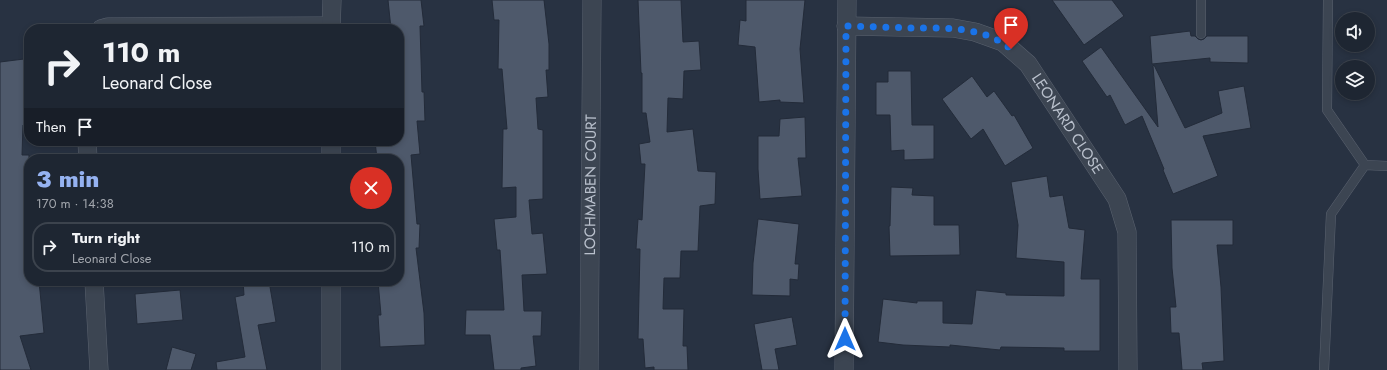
<!DOCTYPE html>
<meta charset="utf-8">
<style>
:root{--surface:#1e2632;--page:#262e3a;--text:#f1f3f6;--muted:#a1a5ac;--line:#3c434d;--accent:#95b2f1}
body{margin:0;font-family:Jost,sans-serif;background:var(--page);color:var(--text);height:100vh;display:flex;flex-direction:column;font-size:15px;white-space:nowrap}
*{box-sizing:border-box;margin:0}
p{font-size:13px;color:var(--muted)}
.icon{flex:none;width:22px;height:22px;fill:none;stroke:currentColor;stroke-width:2;stroke-linecap:round;stroke-linejoin:round}
.map{position:relative;flex:1;overflow:hidden}
.sheet{position:absolute;left:24px;top:154px;width:380px;height:132px;display:flex;flex-direction:column;background:var(--surface);border-radius:16px;box-shadow:0 2px 6px #0003,0 0 0 1px var(--line)}
.sheet>*{flex:none}
.guide{position:absolute;left:24px;top:24px;width:380px;height:122px;border-radius:16px;box-shadow:0 2px 6px #0003,0 0 0 1px var(--line);background:#1e2632;color:var(--text);overflow:hidden}
.controls{position:absolute;left:1335px;top:12px;display:grid;gap:8px}
.controls a{display:grid;place-items:center;width:40px;height:40px;border-radius:50%;background:var(--surface);box-shadow:0 2px 6px #0003,0 0 0 1px var(--line);font-size:20px}
.pin{position:absolute;display:grid;place-items:center;width:34px;height:34px;color:#fff;margin:-41px -17px;border-radius:50% 50% 50% 0;rotate:-45deg;box-shadow:0 0 4px #0007}
.pin .icon{rotate:45deg}
.me{position:absolute;width:44px;margin:-22px;rotate:0deg;stroke-linejoin:round;filter:drop-shadow(0 0 3px #0008)}
.turn{display:flex;align-items:center;gap:14px;height:84px;padding:0 12px;font-size:18px}
.turn .icon{width:52px;height:52px;stroke-width:2.5}
.turn b{display:block;font-size:28px;line-height:34px}
.then{display:flex;align-items:center;height:38px;padding:0 12px;background:#0003;gap:8px;font-size:15px}
.round{display:grid;place-items:center;flex:none;width:42px;height:42px;border-radius:21px;background:var(--page)}
.head{display:flex;align-items:center;justify-content:space-between;height:68px;padding:0 12px}
h1{font-size:24px;font-weight:800;line-height:30px;color:var(--accent)}
ul{padding:0;list-style:none}
li{display:flex;align-items:center;gap:12px;height:50px;margin:0 8px 6px;padding:0 4px;border:2px solid var(--line);border-radius:16px}
li div{flex:1}
li b{display:block;font-size:15px}
li em{font-style:normal}
.map>svg:first-child{display:block}
.building{fill:#4e596b;stroke:#232b39}
.lines{fill:none;stroke-linecap:round;stroke-linejoin:round}
.service-casing{stroke:#5a626f;stroke-width:10}
.minor-casing{stroke:#5a626f;stroke-width:19}
.service{stroke:#3c4552;stroke-width:9}
.minor{stroke:#3c4552;stroke-width:18}
.route{stroke:#1a73e8;stroke-width:7;stroke-dasharray:0 12.6}
.labels{text-anchor:middle;stroke-width:3.5;stroke-linejoin:round;paint-order:stroke}
.street-label{font-size:15px;fill:#b9c0cc;stroke:#212937}
</style>
<div class="map">
<svg width="1387" height="370" viewBox="0 0 1387 370">
<rect width="100%" height="100%" fill="#283242"/>
<path class="building" d="M388,0H421L424,26H420L422,92H424L425,121H417L420,154L411,155L417,224H420L419,248H416L424,313L425,345L380,347L378,315H381L378,281H399V159H377L375,141H399V28L391,29Z
M492,0H544L549,44V70H546L548,97L536,98L538,129L543,130V199L529,200L532,234L543,233L547,274L522,275L524,311H542L541,336H533L536,366L521,368V370H494L490,335H465L466,310H504L500,250H497L494,219L516,217V187L502,188L503,129H507L502,69H498L499,20H494Z
M638,0H681L683,42L699,41L701,70L684,71L683,99L668,98L667,132L693,129L698,171L716,172L715,204L700,206L698,251H681L680,278H664L663,309H684L683,346H687L688,370H654V367L645,368L643,339H638L640,249H636L638,219L642,220L645,164H641L639,144L650,142L646,113H642V73H641Z
M746,0H805L800,49L804,103L780,102V100L759,102L755,47L738,45L740,20L746,21Z
M1052,0H1112L1124,16L1084,45Z
M1190,31L1191,36H1195L1198,39L1201,40L1204,39L1207,36H1248V63L1210,62V58L1152,64L1150,36Z
M1101,47L1158,127L1153,66L1154,65L1185,128L1222,113L1218,91L1244,86L1251,128L1203,136L1218,176L1173,194L1163,170L1164,169L1142,116L1125,125L1110,95L1107,97L1082,61Z
M24,59L29,102V125H23L22,155H29V281H39L44,333L20,336L31,370H0V62Z
M888,71H911L912,125H934V159L904,160V150L891,151L890,115H876V82H888Z
M972,76L987,97L994,91L1012,116L1014,115L1033,148L1005,166L983,129L971,139L942,99Z
M805,117L806,158H798L802,196L760,199L758,169V136H779L780,119Z
M1047,176L1050,197L1063,195L1069,228L1085,230L1081,279H1100V351H1064V348L1001,347L1000,350L950,345V347L903,345L878,342L883,299L917,303V301H943V323L972,324L976,290L1006,293V295L1064,296V262L1016,258L1018,225L1011,182Z
M891,187L913,188L912,195L934,196V225H959L960,255L890,256L889,226H890Z
M758,219L799,224L795,264H799L798,280L790,279V296L752,295L753,263Z
M1171,220H1233V245H1217L1221,287L1224,361L1202,363L1203,370H1182L1179,333H1171L1170,307H1176L1172,268Z
M243,281H269L276,322L258,325L267,370H217L216,362L245,357L235,297L244,295Z
M180,290L183,320L137,324L135,294Z
M792,317L797,345L775,349L779,370H762L754,324Z
M172,347L196,354L191,370H166Z"/>
<g class="lines">
<g class="service-casing">
<path id="service" d="M1201,34V0
M1365,165L1387,166
M1324,370L1331,214L1365,165L1327,110L1328,0"/>
</g>
<g class="minor-casing">
<g id="minor">
<path id="s1" d="M846,26L953,28L975,32L1003,42L1028,64L1117,199L1127,232L1128,370"/>
<path d="M101,29L108,27L331,26"/>
<path d="M331,29L332,0"/>
<path d="M87,141L88,159"/>
<path d="M331,159V141"/>
<path d="M94,281L99,370"/>
<path d="M331,370V281"/>
<path id="s2" d="M589,370L592,0"/>
<path d="M844,370L847,0"/>
</g>
</g>
<use href="#service" class="service"/>
<use href="#minor" class="minor"/>
</g>
<g class="lines">
<path class="route" d="M845,339L846,26C868,27 890,27 911,28C945,28 984,26 1011,49"/>
</g>
<g class="labels">
<g class="street-label">
<text dy="5" stroke="none"><textPath href="#s1" startOffset="264">LEONARD CLOSE</textPath></text>
<text dy="5" stroke="none"><textPath href="#s2" startOffset="185">LOCHMABEN COURT</textPath></text>
</g>
</g>
</svg>
<div class="controls">
<a><svg class="icon" aria-label="sound" viewBox="0 0 24 24"><path d="M4 9h4l5-4v14l-5-4H4zM17 9q2 3 0 6"/></svg></a>
<a><svg class="icon" aria-label="layers" viewBox="0 0 24 24"><path d="M12 4l9 5-9 5-9-5zM3 14l9 5 9-5"/></svg></a>
</div>
<div class="pin" style="left:1011px;top:49px;background:#d93025"><svg class="icon" aria-label="arrive" viewBox="0 0 24 24"><path d="M6 21V4h12l-3 4 3 4H6"/></svg></div>
<svg class="me" style="left:845px;top:339px" viewBox="-20 -20 40 40"><path d="M0-17L14 15 0 8-14 15z" fill="#1a73e8" stroke="#fff" stroke-width="4"/></svg>
<div class="guide">
<div class="turn"><svg class="icon" aria-label="right" viewBox="0 0 24 24"><path d="M7 20v-9h11M14 6l5 5-5 5"/></svg><div><b>110 m</b>Leonard Close</div></div>
<div class="then">Then<svg class="icon" aria-label="arrive" viewBox="0 0 24 24"><path d="M6 21V4h12l-3 4 3 4H6"/></svg></div>
</div>
<section class="sheet">
<div class="head"><div><h1>3 min</h1><p>170 m · 14:38</p></div><a class="round" style="background:#d93025;color:#fff"><svg class="icon" aria-label="close" viewBox="0 0 24 24"><path d="M6 6l12 12M18 6L6 18"/></svg></a></div>
<ul>
<li><svg class="icon" aria-label="right" viewBox="0 0 24 24"><path d="M7 20v-9h11M14 6l5 5-5 5"/></svg><div><b>Turn right</b><p>Leonard Close</p></div><em>110 m</em></li>
</ul>
</section>
</div>
